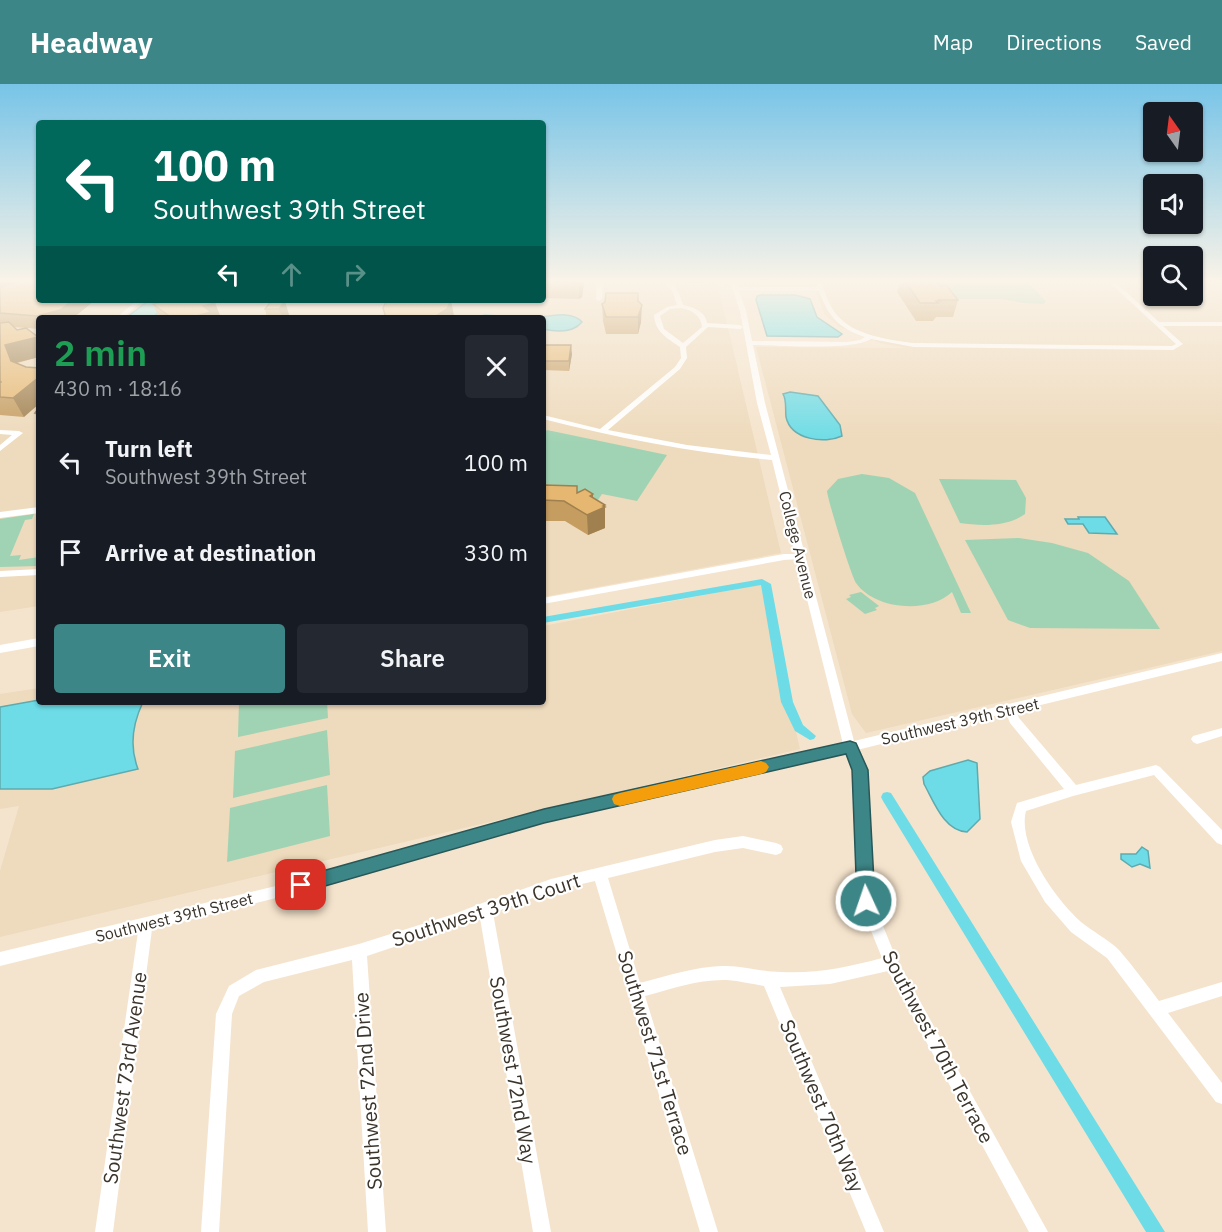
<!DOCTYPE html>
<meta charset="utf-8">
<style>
:root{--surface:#171b24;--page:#242831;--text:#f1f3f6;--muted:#9ea1a6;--accent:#3d8687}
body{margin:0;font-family:"IBM Plex Sans",sans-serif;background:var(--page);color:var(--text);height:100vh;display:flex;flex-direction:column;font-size:22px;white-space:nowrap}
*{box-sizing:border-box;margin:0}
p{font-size:20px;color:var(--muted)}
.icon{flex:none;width:33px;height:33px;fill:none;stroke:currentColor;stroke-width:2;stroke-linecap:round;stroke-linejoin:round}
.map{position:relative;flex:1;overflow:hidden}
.sheet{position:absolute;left:36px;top:231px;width:510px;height:390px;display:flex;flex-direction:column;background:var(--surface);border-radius:6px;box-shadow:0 2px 4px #0004}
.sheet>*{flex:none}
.hud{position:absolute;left:36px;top:36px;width:510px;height:183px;border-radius:6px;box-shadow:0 2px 4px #0004;background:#00695c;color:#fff;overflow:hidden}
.needle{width:39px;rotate:346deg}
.fabs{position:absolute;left:1143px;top:18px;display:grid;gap:12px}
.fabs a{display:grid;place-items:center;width:60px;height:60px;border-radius:6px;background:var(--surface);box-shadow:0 2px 4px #0004;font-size:30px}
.pin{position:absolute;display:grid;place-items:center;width:51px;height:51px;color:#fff;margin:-26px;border-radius:12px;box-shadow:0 3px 9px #0006}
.me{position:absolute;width:66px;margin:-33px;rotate:357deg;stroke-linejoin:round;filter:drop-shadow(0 0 4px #0008)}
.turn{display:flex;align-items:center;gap:21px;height:126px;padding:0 18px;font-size:27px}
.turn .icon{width:78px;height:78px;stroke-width:2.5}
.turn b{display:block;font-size:42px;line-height:51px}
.lanes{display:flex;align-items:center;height:57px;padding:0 18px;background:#0003;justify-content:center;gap:30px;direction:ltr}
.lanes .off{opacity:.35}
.round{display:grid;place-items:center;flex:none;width:63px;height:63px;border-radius:6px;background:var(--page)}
.summary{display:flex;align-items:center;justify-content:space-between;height:102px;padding:0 18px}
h1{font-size:36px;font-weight:600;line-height:45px;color:#1e9e55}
.button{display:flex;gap:12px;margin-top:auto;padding:12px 18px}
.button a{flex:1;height:69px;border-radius:6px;background:var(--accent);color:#fff;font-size:24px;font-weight:600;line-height:69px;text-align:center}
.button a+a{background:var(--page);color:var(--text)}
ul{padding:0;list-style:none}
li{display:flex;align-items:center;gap:18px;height:90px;padding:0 18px}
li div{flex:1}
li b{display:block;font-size:22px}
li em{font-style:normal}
header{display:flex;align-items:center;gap:36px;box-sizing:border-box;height:84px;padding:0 30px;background:var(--accent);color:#fff}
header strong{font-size:28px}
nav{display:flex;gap:33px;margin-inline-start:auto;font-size:21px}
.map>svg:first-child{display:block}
.built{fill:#eedabc}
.green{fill:#a0d3b3}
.water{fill:#6ddce6;stroke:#5eaaae;stroke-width:1.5}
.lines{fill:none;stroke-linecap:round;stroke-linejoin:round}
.canal{fill:#6ddce6;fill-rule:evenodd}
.minor{fill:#fff;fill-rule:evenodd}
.wall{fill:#c59d61;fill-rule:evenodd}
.shaded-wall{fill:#a0804f}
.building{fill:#e5b771;stroke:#a0804f;stroke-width:1.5}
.route{fill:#3d8687;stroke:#285758;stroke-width:1.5}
.slow{fill:#f59e0b}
.labels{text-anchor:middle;stroke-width:4.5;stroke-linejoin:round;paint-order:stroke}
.street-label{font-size:16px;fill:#3a342b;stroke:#fff}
.near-street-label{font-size:20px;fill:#3a342b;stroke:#fff}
</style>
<header>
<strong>Headway</strong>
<nav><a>Map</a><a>Directions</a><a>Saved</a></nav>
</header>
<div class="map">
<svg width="1222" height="1148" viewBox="0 0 1222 1148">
<rect width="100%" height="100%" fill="#f5e4cd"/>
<path class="built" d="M0,197L39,216H543V197H717L781,469L543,513V234H39V522L0,528Z
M739,197H1153L1154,212H1192L1193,197H1222V567L866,649L852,630L756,263L906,264L880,259L840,243L825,231L813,202L741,203Z
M762,500L800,665L0,853V787L19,722L0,725V610L39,604V618H543V542Z"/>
<path class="green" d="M923,197H1026L1046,217L1044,220L1023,219L1001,215H950Z
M547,346L667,371L637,417L602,410L598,416L543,405V350Z
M862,390L889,394L915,409L971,529H961L952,508C929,530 875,526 856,499C851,491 828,417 827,407L838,395Z
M939,395L1016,396L1026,414L1025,430C1007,443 981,442 960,439Z
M34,430L32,435L25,436L10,472L21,471L19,476L39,473V482L0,483V435Z
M1019,454L1052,459L1088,469L1129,497L1160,545L1030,544L1008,536L965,456Z
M861,508L879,522L875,524L877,526L865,530L846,515L851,513L849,511Z
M239,618H327L328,634L238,653Z
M327,646L330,691L233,714L235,667Z
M327,701L330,752L227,778L230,724Z"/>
<path class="water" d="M761,211H795L810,215L817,233L842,250L838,253L767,252L756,216L757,212Z
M173,216L152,234H126L148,217Z
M485,231C499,232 513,233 528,234C543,235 570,224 582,238C573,249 556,248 543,245V234H470Z
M790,308L818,312L840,341L842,352C825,360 791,356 786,333C785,325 787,317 783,310Z
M1078,433H1105L1117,450L1089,449L1083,440H1068L1065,435H1079Z
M39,616L143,618C133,639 129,662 138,685L52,705H0V623Z
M968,676L977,679L980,735L967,748C944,747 934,718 924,700L923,693L930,687Z
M1142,763L1148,767L1150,784L1140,780L1132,783L1121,775V770H1136Z"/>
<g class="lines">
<path class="canal" d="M762,495L771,500L793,618L803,641L816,652L814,655L810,656L795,647L781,618L761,501L543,539V533Z
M887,708L891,709L1165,1148H1146L883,717L881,713L883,709Z"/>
<path class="minor" d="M597,197H603L602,215L599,217L596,215Z
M662,197C676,197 679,209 683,221C693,223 706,228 707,239L740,241L743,243L740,245L708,243L686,263L687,274L680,285L608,346L687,361L771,371L757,319L740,227L730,197H736L738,203H818L815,197H821C825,208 829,222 837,231C853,251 889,256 914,259L1172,262L1176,260L1108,197H1114L1159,238H1222V242H1163L1183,260L1173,266L914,263L871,255C851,267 779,261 753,261L765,319L854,657L1222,569V577L1016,627L1019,634L1076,701L1156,681L1160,683L1222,746V761L1217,759L1154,691L1073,712L1026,727C1017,761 1056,816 1081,838C1093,848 1108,855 1119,866C1133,882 1146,900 1159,917L1222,898V912L1168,929L1222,999V1020L1216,1018L1107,874L1071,848L1045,818L1021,777L1011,738L1017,719L1064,705L1010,639L1006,629L857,666L866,686L873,817L896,874L1048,1148H1029L888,887L830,900L780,903L884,1148H866L764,902C752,900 740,897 727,896C699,895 671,905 645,912L718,1148H700L595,797L551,807L493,829L551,1148H533L480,834L367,872L386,1148H368L352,876L264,898L239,912L232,930L219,1148H201L216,930L229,902L256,886L359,860L454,830L485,818H487L551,795L715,756L743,752L776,759L781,761L783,765L781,769L776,771L743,764L715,768L608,794L640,899C667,892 694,883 722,882C742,881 761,888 781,888C815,890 849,883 882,874L859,817L854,686L846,668L544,737L280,813L152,845L113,1148H95L138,848L0,882V868L280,801L544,727L843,660L797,475L784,476L543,520V514L784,470H795L772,376C694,369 618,354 543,335V331L600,345L675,283L681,274L680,263C667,254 655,248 654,231L667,223L677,221L672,206ZM739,207H819C829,233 838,244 865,253L860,256L847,258L752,257L746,227ZM681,224C693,226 701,232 702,243L683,259L664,245L660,232L670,225Z
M137,216H143L123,234H116Z
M0,346L19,347L23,349L0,367V361L12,351L0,350Z
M39,423V429L0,434V428Z
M39,485V491L0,493V487Z
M39,554V562L0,569V561Z
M1222,644V652L1197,660L1193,658L1191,655L1193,652Z"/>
</g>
<path class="wall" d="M0,197L95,216L73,234H39V245L27,244L38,253L39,256V273L17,279L24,333L0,331ZM13,243L26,244L17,246Z
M543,197H584L582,213L579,215L543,214Z
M682,197H704V199H682Z
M900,197H937L940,202L958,216L953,233H936L933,237H916L897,208Z
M272,216L290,234H267L265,225Z
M638,217L641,238L638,250H606L603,237L602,220Z
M215,219L221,234H159L153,220Z
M543,261L572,270L569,287L543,286Z
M39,323V337L35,329Z
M543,403L577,409L593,410V414L605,421V444L588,451L565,437H543Z"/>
<path class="shaded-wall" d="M0,197H35L0,210Z
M581,197H584V200L582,213L579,215V199Z
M73,216H95L73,234L39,235L37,232Z
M283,216L285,217L290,234H282L279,225Z
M451,216L454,232L453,234H433Z
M215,219L221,234H189L203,222Z
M642,221L641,238L638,250V233Z
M38,253L39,256V273L15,279L11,277L5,261Z
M571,261L572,270L569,287V277Z
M39,293V320L24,333L13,314Z
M593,410V428L605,421V444L588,451L587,431L590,412Z"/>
<path class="building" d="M22,197H39V216H73L60,226L37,232L0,229V203Z
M543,197H581L579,199Z
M905,197H937L940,202H947L958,216H939L940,217H936L938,219H920Z
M606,209H638V217L642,221L638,233H606L602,220L605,218Z
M170,216H211L215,219L203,222L211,228L189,234H172L153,220Z
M272,216H283L285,217L279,225H265Z
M387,216H451L447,225L433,234H386L383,224Z
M9,238L17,246L26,244L38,253L5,261L11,277L26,283L39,284V293L13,314L0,313V299L1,298L0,297V239Z
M543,261H571L569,277H543Z
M39,323V329H35Z
M544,401L577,402V409L585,405L593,410L590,412L605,421L603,422L605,423L587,431L564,417L543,416V403H544Z"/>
<linearGradient id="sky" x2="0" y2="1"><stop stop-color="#77c4e7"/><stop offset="0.55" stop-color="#faf3e8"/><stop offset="1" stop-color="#faf3e8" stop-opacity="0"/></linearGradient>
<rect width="1222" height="358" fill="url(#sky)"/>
<path class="route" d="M850,657L856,659L868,686L875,817L873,823L866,825L860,823L857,817L852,686L846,670L544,739L301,809L295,807L292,801L295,796L301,793L544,725Z"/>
<path class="slow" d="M761,677L766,679L769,683L766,688L761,690L620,722L614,720L612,715L614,711L620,709Z"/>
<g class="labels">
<g class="street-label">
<text transform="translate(798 461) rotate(76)" y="6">College Avenue</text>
<text transform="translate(960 637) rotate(-13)" y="6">Southwest 39th Street</text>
<text transform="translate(174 833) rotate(-14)" y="6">Southwest 39th Street</text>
</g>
<g class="near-street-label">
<text transform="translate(486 826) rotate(-18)" y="7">Southwest 39th Court</text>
<text transform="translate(938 963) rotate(62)" y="7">Southwest 70th Terrace</text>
<text transform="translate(655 969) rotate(73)" y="7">Southwest 71st Terrace</text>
<text transform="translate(513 986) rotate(80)" y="7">Southwest 72nd Way</text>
<text transform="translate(125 994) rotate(-82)" y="7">Southwest 73rd Avenue</text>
<text transform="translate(368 1007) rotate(-94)" y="7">Southwest 72nd Drive</text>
<text transform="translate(822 1022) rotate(67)" y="7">Southwest 70th Way</text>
</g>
</g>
</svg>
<div class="fabs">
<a><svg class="needle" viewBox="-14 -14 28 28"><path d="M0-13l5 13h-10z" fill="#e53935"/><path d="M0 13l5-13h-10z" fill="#9ea1a6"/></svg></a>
<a><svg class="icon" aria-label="sound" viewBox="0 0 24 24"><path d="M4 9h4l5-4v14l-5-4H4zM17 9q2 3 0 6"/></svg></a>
<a><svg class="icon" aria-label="search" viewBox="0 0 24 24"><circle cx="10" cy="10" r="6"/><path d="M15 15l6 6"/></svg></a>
</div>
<div class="pin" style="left:301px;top:801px;background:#d93025"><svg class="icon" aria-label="arrive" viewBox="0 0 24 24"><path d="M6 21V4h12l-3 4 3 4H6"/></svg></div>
<svg class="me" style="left:866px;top:817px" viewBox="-20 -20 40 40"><circle r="17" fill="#3d8687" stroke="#fff" stroke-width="3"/><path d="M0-11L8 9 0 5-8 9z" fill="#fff"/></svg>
<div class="hud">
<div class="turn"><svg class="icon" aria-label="left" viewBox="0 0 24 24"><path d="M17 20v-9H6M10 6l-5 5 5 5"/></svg><div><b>100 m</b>Southwest 39th Street</div></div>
<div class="lanes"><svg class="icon" aria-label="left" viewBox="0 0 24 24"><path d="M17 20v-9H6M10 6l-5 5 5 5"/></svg><svg class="icon off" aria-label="ahead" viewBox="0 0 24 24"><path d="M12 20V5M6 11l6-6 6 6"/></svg><svg class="icon off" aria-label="right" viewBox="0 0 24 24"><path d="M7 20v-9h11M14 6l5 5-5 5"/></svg></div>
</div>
<section class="sheet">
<div class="summary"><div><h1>2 min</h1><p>430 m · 18:16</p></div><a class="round"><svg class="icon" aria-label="close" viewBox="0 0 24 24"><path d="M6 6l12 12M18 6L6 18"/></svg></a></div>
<ul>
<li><svg class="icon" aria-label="left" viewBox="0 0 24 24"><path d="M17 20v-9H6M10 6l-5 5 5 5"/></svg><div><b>Turn left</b><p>Southwest 39th Street</p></div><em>100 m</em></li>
<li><svg class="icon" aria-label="arrive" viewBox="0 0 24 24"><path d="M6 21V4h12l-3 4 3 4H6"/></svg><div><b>Arrive at destination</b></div><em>330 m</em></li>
</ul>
<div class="button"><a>Exit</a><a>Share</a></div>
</section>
</div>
